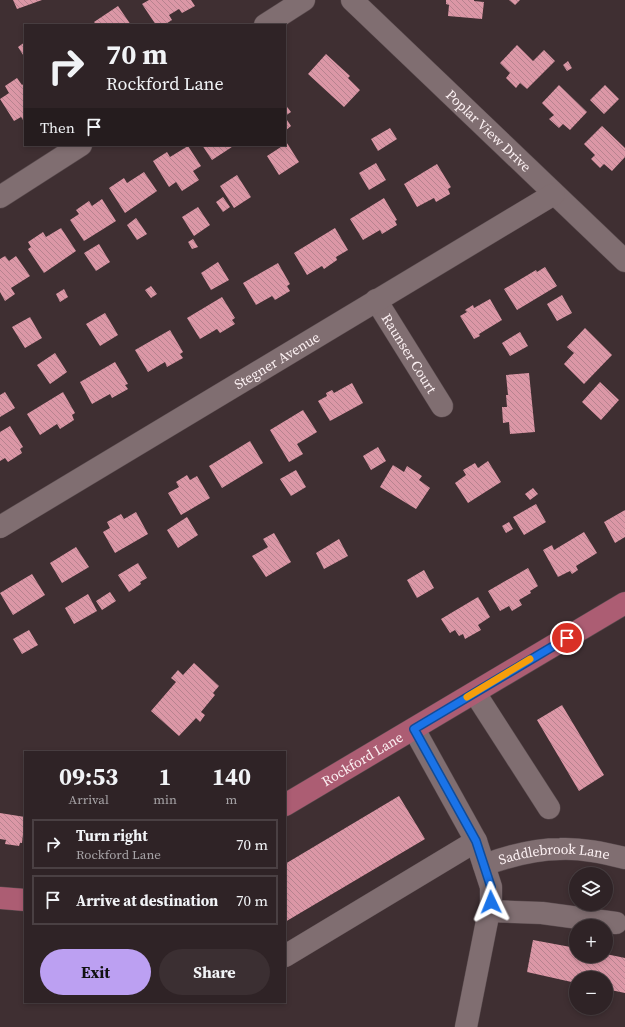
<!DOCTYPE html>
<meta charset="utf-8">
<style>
:root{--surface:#2f2326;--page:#3b2f32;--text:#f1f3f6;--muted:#a7a4a7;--line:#4a4043;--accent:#bca0f2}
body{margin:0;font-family:"Source Serif 4",serif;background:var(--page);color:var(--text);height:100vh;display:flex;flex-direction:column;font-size:15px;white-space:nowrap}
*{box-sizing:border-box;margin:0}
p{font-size:13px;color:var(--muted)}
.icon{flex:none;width:22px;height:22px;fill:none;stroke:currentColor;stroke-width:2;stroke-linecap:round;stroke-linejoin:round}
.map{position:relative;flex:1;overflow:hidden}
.drawer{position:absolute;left:24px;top:751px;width:262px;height:252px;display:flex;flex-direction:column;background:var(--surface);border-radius:0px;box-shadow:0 2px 6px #0003,0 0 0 1px var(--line)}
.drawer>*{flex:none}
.top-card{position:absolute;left:24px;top:24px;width:262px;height:122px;border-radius:0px;box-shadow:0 2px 6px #0003,0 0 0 1px var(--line);background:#2f2326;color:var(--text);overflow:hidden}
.controls{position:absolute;left:569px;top:867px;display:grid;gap:8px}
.controls a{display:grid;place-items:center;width:44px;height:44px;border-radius:50%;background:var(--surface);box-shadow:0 2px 6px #0003,0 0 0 1px var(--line);font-size:20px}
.pin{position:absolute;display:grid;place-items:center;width:34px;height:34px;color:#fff;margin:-17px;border:2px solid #fff;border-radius:50%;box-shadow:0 1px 4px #0007}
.me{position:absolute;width:44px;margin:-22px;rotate:358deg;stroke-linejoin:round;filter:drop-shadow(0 0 3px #0008)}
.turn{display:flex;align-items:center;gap:14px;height:84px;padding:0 16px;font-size:18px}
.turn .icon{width:52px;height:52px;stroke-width:2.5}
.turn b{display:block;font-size:28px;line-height:34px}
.then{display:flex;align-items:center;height:38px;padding:0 16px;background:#0003;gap:8px;font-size:15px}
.eta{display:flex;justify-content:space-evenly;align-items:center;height:68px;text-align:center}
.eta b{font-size:24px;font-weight:700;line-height:28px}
.cta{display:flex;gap:8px;margin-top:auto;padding:8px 16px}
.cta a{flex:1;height:46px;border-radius:24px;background:var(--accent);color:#111;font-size:16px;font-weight:700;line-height:46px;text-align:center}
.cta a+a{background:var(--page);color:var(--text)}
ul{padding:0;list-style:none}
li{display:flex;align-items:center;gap:12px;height:50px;margin:0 8px 6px;padding:0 8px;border:2px solid var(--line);border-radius:0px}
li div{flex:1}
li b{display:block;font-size:15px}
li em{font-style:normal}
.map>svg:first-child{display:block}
.building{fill:url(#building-back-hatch)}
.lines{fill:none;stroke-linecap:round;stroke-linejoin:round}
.minor-casing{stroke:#594b4e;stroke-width:23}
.major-casing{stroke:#594b4e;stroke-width:23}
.minor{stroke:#806e71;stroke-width:22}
.major{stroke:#ac5d73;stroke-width:22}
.route-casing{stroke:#114b97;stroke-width:10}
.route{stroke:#1a73e8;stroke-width:7}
.slow{stroke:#f59e0b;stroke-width:7}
.labels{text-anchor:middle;stroke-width:4;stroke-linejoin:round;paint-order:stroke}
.street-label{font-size:14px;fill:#fcf1f3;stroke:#352528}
</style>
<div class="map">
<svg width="625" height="1027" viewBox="0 0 625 1027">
<defs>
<pattern id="building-back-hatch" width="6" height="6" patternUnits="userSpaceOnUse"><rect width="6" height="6" fill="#db97a6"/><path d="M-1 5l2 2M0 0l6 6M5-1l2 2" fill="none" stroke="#b7838f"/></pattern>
</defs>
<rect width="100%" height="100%" fill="#3f2f32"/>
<path class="building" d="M13,0H42L17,9Z
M149,0H191L195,6L182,13L179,9L169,15L172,20L164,25H156L142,4Z
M446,0H474V1L484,2L482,19L448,16L449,5L446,4Z
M509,0H520L515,5Z
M118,6L131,25H96L94,22Z
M25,42V58L18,47Z
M517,45L533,61L544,50L555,61L527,89L520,83L516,88L506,78L510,73L500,63Z
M326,54L350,76L348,78L360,90L344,107L308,74Z
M568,61L572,68L567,71L563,65Z
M17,78L22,85L25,83V123L21,117L14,121L0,99L9,93L5,86Z
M559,85L587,112L570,130L563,124L559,128L549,119L554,115L542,103Z
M605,85L619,99L604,114L590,100Z
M285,104L291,112L285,116Z
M285,117L291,126L285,131Z
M602,126L625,148V157L612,171L604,164L600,168L591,159L595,155L584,144Z
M390,128L397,139L378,151L371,139Z
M287,143L299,162L279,175L267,156Z
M202,145H235L212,160Z
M188,146L201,166L193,171L199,180L182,191L176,182L169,187L153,161L167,152L170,157Z
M376,163L386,180L369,190L359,173Z
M437,164L451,187L448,189L450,194L436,202L434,198L417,207L404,184Z
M144,172L157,191L125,213L109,188L124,178L127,183Z
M237,175L251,197L234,208L220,186Z
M223,197L230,207L223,212L216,202Z
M384,198L397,220L395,221L397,225L382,234L380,230L363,240L350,219Z
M102,199L116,221L84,241L70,220L79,214L76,210L89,201L92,206Z
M198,207L210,225L194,236L182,217Z
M136,218L147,234L137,240L127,225Z
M61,228L76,251L44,273L28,249L31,247L28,242L43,232L46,237Z
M335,228L348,250L336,257L337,260L324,269L322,266L307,275L294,253Z
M193,239L198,247L192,249L188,242Z
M99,244L110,262L96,271L84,253Z
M5,256L9,261L16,256L30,276L11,288L15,294L5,301L0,292V259Z
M218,262L229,280L211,290L201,273Z
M278,263L290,284L287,286L290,291L275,300L272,296L256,305L243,283Z
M545,267L557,286L517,310L504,289L536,270L537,272Z
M151,286L157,294L151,298L145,290Z
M64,289L68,297L60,302L56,294Z
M562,295L572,313L557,321L547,304Z
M222,297L235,318L232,320L235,324L220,333L217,329L200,339L187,318Z
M490,299L502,320L479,334L480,336L474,339L460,316L467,312L465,310L473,305L474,308Z
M105,313L118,335L100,346L86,324Z
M30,317L42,338L25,348L12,327Z
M585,328L612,355L584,384L564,364L574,353L567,347Z
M170,330L183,352L180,354L183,358L167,367L165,362L148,372L135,350Z
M520,332L528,346L510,356L502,343Z
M55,353L67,372L50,384L37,365Z
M115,362L128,384L125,385L128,389L112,398L110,394L92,404L80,382Z
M529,373L535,432L510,434L509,422L503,423L502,407H507L506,395H508L506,375Z
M600,382L619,400L601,420L582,402Z
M352,383L363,403L330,421L318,401L327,396L326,393L332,390L334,393Z
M5,392L15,408L0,417V395Z
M63,392L75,413L72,415L74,420L60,429L57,424L40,435L27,414Z
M303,410L317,432L297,444L303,454L289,462L270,430Z
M10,426L23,447L20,449L22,453L8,462L5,458L0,461V432Z
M250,441L263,463L222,488L209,466Z
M378,447L386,461L371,470L363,456Z
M488,461L501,482L468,503L455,483L466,475L463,470L475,463L478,468Z
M393,465L404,472L407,466L422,476L419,480L430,488L416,509L380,487Z
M296,470L306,487L291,496L280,479Z
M187,475L190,480L197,476L210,498L181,515L168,493L179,487L176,482Z
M533,488L538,494L530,500L525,494Z
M536,504L546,522L524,535L513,517Z
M625,510V537L615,543L604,522Z
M136,512L148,534L115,553L103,532L110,528L107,522L121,514L124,519Z
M187,517L198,535L178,548L167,530Z
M509,522L513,529L506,533L502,526Z
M584,532L597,553L576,566L578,570L572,574L570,571L558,577L543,550L552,545L554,550Z
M274,533L291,562L266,577L252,556L268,547L263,539Z
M339,539L348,556L324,569L316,553Z
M76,547L89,567L62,583L50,563Z
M138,563L147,578L140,582L141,584L129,592L118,575Z
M528,568L538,586L530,591L531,593L519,600L522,605L512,611L509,606L500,611L488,591Z
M424,570L434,588L417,598L407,580Z
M32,574L45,595L13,615L0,593Z
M110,592L116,601L102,610L96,601Z
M88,594L97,611L74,624L65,608Z
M478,597L490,617L478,625L481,630L465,639L463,634L459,636L455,630L450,633L441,619Z
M29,630L38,645L22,654L13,639Z
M194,663L219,686L213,693L215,695L201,712L205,715L200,722L196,718L179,736L151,711L176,682L171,678L178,670L183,675Z
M562,705L604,775L579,791L537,720Z
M399,796L425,839L285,922V864Z
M0,813L25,817L22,843H20L19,846L5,844L6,840L0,839Z
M533,940L576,948V956H606V954L625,958V993L606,989V978H576V983L527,972Z"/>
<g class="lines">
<g class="minor-casing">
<g id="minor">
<path id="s1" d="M352,0L625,261"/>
<path d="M265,25L304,0"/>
<path d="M0,197L81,145"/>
<path id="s2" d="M376,300L442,406"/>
<path id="s3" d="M0,527L554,194"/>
<path d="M475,693L549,808"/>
<path d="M414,729L476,841L491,887V902L486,926L466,1027"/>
<path id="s4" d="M484,865C509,856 534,849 560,849C582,848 604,853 625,858"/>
<path d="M489,911L542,913L616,923"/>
<path d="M285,956L476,841"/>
</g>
</g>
<g class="major-casing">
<g id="major">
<path id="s5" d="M285,805L625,603"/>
<path d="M0,898L25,900"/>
</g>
</g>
<use href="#minor" class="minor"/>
<use href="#major" class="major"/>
</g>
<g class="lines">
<g class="route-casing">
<path id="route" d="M491,902V887L476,841L414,729L567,638"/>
</g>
<use href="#route" class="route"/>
<path class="slow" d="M467,697L530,659"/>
</g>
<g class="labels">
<g class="street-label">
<text dy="5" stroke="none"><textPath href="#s1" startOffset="189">Poplar View Drive</textPath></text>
<text dy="5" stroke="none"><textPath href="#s2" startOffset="63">Raunser Court</textPath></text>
<text dy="5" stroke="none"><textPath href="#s3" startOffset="323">Stegner Avenue</textPath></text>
<text dy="5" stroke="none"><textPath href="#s5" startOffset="90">Rockford Lane</textPath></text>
<text dy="5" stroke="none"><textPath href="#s4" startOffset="72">Saddlebrook Lane</textPath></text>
</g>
</g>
</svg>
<div class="controls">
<a><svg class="icon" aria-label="layers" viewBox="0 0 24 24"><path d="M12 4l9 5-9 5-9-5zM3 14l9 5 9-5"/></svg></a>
<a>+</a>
<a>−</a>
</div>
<div class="pin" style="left:567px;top:638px;background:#d93025"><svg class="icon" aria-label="arrive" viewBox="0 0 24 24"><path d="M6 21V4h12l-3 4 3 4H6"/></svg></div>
<svg class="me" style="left:491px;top:902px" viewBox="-20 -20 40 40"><path d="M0-17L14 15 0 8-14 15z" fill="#1a73e8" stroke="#fff" stroke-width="4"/></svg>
<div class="top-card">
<div class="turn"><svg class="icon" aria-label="right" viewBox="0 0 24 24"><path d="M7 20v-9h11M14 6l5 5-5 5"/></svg><div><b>70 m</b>Rockford Lane</div></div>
<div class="then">Then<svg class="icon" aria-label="arrive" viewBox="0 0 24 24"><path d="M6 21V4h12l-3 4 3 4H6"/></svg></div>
</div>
<section class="drawer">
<div class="eta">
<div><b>09:53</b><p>Arrival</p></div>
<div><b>1</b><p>min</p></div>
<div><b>140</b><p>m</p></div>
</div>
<ul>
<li><svg class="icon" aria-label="right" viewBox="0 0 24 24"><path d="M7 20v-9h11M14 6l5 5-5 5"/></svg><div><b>Turn right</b><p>Rockford Lane</p></div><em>70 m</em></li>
<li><svg class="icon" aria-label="arrive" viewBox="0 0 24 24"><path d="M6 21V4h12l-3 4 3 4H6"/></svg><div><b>Arrive at destination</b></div><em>70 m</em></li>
</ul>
<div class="cta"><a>Exit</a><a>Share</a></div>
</section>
</div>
